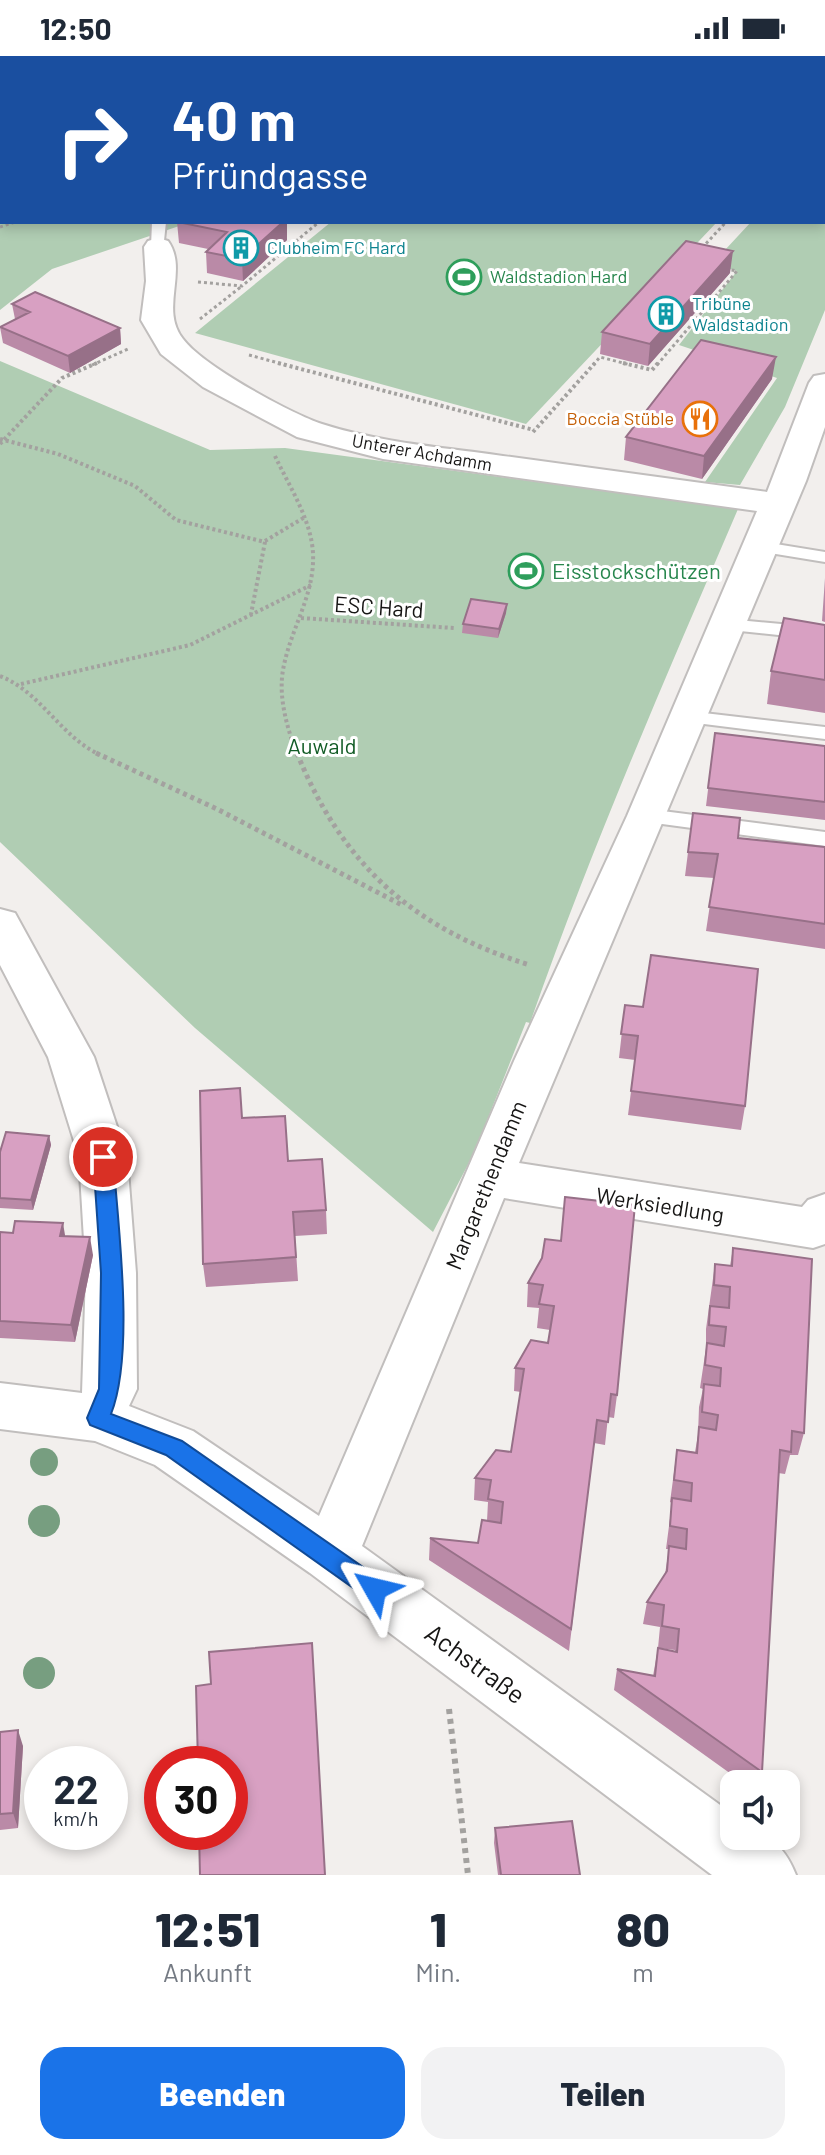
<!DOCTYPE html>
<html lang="de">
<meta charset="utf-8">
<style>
:root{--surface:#fff;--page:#f2f2f3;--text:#1f2937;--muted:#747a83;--accent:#1a73e8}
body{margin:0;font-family:Barlow,sans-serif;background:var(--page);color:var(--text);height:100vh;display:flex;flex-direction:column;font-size:30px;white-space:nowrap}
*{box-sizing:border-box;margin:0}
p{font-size:26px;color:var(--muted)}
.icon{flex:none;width:44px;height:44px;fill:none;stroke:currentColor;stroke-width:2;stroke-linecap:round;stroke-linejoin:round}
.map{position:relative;height:1819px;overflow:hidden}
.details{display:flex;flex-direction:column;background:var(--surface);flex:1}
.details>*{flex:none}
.guide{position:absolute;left:0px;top:0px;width:826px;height:168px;box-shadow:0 4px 12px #0003;background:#1a4fa0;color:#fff;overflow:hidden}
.buttons{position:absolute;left:720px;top:1714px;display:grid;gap:16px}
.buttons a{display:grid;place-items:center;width:80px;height:80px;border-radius:16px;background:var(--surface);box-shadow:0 4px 12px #0003;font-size:40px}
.speed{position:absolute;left:24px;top:1690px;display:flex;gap:16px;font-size:40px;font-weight:700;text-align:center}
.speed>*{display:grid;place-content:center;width:104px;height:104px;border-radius:50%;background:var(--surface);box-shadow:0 4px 12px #0003;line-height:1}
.speed small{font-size:20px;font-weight:400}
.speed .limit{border:12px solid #d22;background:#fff;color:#111}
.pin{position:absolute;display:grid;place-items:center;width:68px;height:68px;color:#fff;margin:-34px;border:4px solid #fff;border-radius:50%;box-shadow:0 2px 8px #0007}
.me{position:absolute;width:88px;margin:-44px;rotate:307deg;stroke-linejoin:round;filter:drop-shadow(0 0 6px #0008)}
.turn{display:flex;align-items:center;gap:28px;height:168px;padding:0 40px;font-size:36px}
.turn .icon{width:104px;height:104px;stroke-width:2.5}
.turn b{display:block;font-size:56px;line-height:68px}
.eta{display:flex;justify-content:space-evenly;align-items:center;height:136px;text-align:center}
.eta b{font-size:48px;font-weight:800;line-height:56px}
.button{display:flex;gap:16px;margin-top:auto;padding:16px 40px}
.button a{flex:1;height:92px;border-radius:24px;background:var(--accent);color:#fff;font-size:32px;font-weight:800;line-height:92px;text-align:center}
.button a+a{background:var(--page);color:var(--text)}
.status{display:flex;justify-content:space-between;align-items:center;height:56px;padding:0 40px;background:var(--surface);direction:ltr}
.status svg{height:22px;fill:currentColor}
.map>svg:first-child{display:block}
.green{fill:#b0cdb3}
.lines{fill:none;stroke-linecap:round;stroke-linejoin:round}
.service-casing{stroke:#c1bebd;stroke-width:4}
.minor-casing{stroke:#c1bebd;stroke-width:4}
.path-far3{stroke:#a3a19f;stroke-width:3;stroke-dasharray:3 3;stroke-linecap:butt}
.path-far2{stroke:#a3a19f;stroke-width:4;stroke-dasharray:3 3;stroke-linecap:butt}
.path-far1{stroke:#a3a19f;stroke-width:5;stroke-dasharray:4 4;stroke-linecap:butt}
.path{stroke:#a3a19f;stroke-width:6;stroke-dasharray:5 5;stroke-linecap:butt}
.service{fill:#fff;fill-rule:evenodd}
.minor{fill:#fff;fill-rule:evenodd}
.tree{fill:#779e80}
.wall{fill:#ba8aa7}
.shaded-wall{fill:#977088}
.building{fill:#d8a0c2;stroke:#977088;stroke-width:2}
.route{fill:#1a73e8;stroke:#114b97;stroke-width:2}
.labels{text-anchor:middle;stroke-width:6;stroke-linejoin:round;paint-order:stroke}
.far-culture-label{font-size:18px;fill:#0d838f;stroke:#fff;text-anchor:start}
.far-leisure-label{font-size:18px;fill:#27864d;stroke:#fff;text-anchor:start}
.far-food-label{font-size:18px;fill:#c56008;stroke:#fff;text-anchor:end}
.far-street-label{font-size:18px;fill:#161514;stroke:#fff}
.leisure-label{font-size:22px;fill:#27864d;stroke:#fff;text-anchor:start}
.street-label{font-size:22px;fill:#161514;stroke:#fff}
.park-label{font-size:22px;fill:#125c26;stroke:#fff}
.near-street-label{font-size:26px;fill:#161514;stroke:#fff}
</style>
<div class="status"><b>12:50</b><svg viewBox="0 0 49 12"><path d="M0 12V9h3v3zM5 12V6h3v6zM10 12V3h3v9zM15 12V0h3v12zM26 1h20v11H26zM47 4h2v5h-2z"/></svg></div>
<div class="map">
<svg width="825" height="1819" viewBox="0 0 825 1819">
<rect width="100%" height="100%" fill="#f2efed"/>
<path class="green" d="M0,0H457L2,2V166H191L52,213L0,254Z
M468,0H825V117L824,2Z
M825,150V254L785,351L740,429L705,426L777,322L679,289L737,215L712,208L751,166H824Z
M331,166H717L526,368L195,277Z
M0,305L210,394L285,392L738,453C665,623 591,792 530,967L526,966L475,1095L433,1176L195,972L0,786Z"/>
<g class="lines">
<g class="service-casing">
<path id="service" d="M0,75H2V83H0Z
M152,166H166L163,194L151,191Z
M758,485L825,496V506L752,494L749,490Z
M727,563L825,572V584L721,573V565Z
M687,655L825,671V683L680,665L677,661L680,657Z
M647,753L825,776V790L640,765L637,760Z"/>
</g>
<g class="minor-casing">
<path id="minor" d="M158,182L168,185C189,214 159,253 183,283C203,310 290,357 322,368C378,386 438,391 496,399C586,411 676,424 767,436L809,327L814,320L825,318V371L806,425L519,1107L802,1151L808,1144L825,1138V1188L813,1192L504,1142L362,1490L734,1759V1780C770,1780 782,1785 796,1819H712L310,1517L155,1409L95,1385L0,1373V1327L82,1337L86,1217L79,1101L48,1001L0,909V853L15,857L94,1001L127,1101L136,1217L137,1333L129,1350L193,1375L319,1460L514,1005L627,760L757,455L383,403L297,381L203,331L161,298L141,264L146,225L144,191L148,185Z"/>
</g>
<path class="path-far3" d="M178,0L186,2
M0,171L15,166
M702,192L726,166
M198,226L242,230L319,166
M200,263L242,230
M249,299L286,309
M92,309L128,293
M593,309L600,301L631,309
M657,309L737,215L727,213"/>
<path class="path-far2" d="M278,307L534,374
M623,307L652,314L658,307
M533,376L595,307
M0,383L58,398L135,430L176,464L265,486L251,558
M0,388L62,322L97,307
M275,400C289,430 311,463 313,497C315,538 292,570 284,609C277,639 287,671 297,699
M265,485L305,461
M301,562L454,572
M0,620C41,636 60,680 100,699
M21,628L190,589L311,529"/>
<path class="path-far1" d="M96,697L217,753L402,849
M297,697C342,809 415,874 530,909"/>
<path class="path" d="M449,1653L468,1819"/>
<use href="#service" class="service"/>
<use href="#minor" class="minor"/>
</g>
<g class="tree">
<circle cx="44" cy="1406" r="14"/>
<circle cx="44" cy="1465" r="16"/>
<circle cx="39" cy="1617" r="16"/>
</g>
<path class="wall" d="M177,166L287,184L243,225L207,217L206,196L208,193L179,187Z
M730,217L648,310L600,298L602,276Z
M12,248L120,272L121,288L70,317L3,287L0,271L15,263Z
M772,323L702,423L624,404L626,381Z
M825,522V566L822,565Z
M507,548L506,557L498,582L462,577L463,568Z
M825,569V657L767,648L771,615Z
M715,677L825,690V764L706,750Z
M693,757L738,782L825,791V893L706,875L714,822L685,820Z
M625,949L745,1050L741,1074L628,1059L635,1004L619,1002Z
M243,1062L288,1105L326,1154L327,1178L295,1180L298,1225L206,1231L203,1208Z
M49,1080L51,1089L33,1154L0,1152V1096Z
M0,1176L65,1180L93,1199L75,1286L0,1282Z
M733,1192L804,1377L798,1399H790L785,1418L778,1417L762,1716L758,1728H745L614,1634L617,1613L653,1620L658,1592L675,1596V1594L658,1592L660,1571L643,1568L647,1546L665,1518L669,1493H666L672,1447L670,1446L677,1394L695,1396L698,1379L699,1351L703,1333L700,1332L706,1292V1273L715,1208L730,1210Z
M542,1202L617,1339L614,1362L608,1361L605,1389L594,1387L569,1595L429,1504L430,1482L478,1487L487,1465L488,1446L474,1444L475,1422L511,1396L521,1336L514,1335L515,1312L548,1287L550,1274L537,1272L539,1252L527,1251L528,1227Z
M0,1676L23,1690L18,1772L0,1774Z
M495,1772L580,1819H498L494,1787Z"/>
<path class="shaded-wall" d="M283,166H287V184L243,225L242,203Z
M733,195L730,217L648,310L650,288Z
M120,272L121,288L70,317L68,300Z
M776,301L772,323L702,423L704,400Z
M507,548L506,557L498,582L499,573Z
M49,1080L51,1089L33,1154L31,1144Z
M63,1167L66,1185L60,1180Z
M90,1181L93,1199L75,1286L71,1269Z
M18,1674L23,1690L18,1772L13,1757Z"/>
<path class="building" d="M178,166H283L242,203L206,196L227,176Z
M686,185L733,195L650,288L602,276Z
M35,236L120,272L68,300L0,271L30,256L12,248Z
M701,284L776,301L704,400L626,381Z
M471,543L507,548L499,573L463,568Z
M784,562L825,569V624L771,615Z
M715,677L825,690V746L708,732Z
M693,757L740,762L738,782L825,791V868L709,851L718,798L688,796Z
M651,899L758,913L745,1050L631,1035L638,980L621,978L625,949L643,951Z
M240,1032L242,1062L285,1060L288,1105L322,1103L326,1154L293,1156L296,1201L203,1208L200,1035Z
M6,1076L49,1080L31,1144L0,1142V1096Z
M565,1141L635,1149L617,1339L611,1338L608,1366L597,1364L571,1573L430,1482L478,1487L482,1464L501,1467L503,1446L488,1443L491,1424L475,1422L496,1394L511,1396L524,1313L515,1312L531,1284L548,1287L554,1250L539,1248L543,1229L528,1227L542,1202L545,1183L561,1185Z
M15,1165L63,1167L60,1180L90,1181L71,1269L0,1265V1176L13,1177Z
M733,1192L812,1203L804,1377L792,1375L791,1396L780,1394L762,1716L617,1613L655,1620L658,1592L677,1596L679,1573L662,1570L664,1549L647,1546L667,1515L669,1490L686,1493L687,1473L670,1470L672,1442L691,1445L692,1427L674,1424L677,1394L697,1397L699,1371L716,1374L718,1359L702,1356L704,1328L720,1330L721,1312L705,1309L707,1287L724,1290L726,1271L709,1269L710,1250L729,1252L730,1231L714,1229L715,1208L732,1210Z
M312,1587L325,1819H200L199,1776H230V1708H198L196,1630L211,1628L209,1596Z
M18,1674L13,1757L0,1758V1676Z
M572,1765L580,1819H501L495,1772Z"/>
<path class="route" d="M103,1094L113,1101C118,1169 135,1297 111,1358L182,1385L383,1525L387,1533L383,1541L375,1544L366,1541L166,1399L90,1369L87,1362L99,1333L101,1217L93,1101Z"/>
<defs>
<g id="building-ring" transform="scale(1.8)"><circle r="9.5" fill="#fff" stroke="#0f9aa8" stroke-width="1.5"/><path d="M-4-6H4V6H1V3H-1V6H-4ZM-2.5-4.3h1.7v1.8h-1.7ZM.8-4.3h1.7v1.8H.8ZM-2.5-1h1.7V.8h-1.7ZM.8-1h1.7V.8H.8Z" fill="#0f9aa8"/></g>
<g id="stadium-ring" transform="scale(1.8)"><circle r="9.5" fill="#fff" stroke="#2e9e5b" stroke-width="1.5"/><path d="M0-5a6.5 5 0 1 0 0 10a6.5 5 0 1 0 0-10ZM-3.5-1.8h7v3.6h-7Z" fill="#2e9e5b"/></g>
<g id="restaurant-ring" transform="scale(1.8)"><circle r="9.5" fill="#fff" stroke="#e8710a" stroke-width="1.5"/><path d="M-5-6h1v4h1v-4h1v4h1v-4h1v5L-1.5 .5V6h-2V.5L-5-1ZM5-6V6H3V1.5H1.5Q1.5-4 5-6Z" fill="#e8710a"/></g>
</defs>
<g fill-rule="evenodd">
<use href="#building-ring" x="241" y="192"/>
<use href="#stadium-ring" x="464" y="221"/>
<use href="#building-ring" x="666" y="258"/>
<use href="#restaurant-ring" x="700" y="363"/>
<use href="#stadium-ring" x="526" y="515"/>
</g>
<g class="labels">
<g class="far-culture-label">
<text x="267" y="198">Clubheim FC Hard</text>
<text x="692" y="254">Tribüne<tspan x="692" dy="21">Waldstadion</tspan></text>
</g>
<g class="far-leisure-label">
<text x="490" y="227">Waldstadion Hard</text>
</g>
<g class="far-food-label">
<text x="674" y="369">Boccia Stüble</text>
</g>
<g class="far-street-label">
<text transform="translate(422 397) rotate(10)" y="6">Unterer Achdamm</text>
</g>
<g class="leisure-label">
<text x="552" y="523">Eisstockschützen</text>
</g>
<g class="street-label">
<text transform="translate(379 551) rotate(4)" y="8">ESC Hard</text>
<text transform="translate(486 1129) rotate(-68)" y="8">Margarethendamm</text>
<text transform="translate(660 1149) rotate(9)" y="8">Werksiedlung</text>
</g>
<g class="park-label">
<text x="322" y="698">Auwald</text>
</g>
<g class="near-street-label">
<text transform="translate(475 1608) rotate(36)" y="9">Achstraße</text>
</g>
</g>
</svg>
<div class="buttons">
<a><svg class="icon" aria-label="sound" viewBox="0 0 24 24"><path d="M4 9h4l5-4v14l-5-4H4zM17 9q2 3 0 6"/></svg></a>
</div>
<div class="speed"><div>22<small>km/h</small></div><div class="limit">30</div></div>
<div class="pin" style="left:103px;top:1101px;background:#d93025"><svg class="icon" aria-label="arrive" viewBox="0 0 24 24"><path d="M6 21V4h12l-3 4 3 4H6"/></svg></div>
<svg class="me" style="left:375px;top:1533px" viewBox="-20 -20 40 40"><path d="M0-17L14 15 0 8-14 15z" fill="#1a73e8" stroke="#fff" stroke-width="4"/></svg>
<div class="guide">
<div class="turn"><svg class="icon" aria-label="right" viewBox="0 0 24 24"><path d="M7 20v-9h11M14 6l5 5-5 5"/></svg><div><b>40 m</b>Pfründgasse</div></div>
</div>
</div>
<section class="details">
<div class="eta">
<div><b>12:51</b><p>Ankunft</p></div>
<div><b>1</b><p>Min.</p></div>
<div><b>80</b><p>m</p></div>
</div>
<div class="button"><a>Beenden</a><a>Teilen</a></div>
</section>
